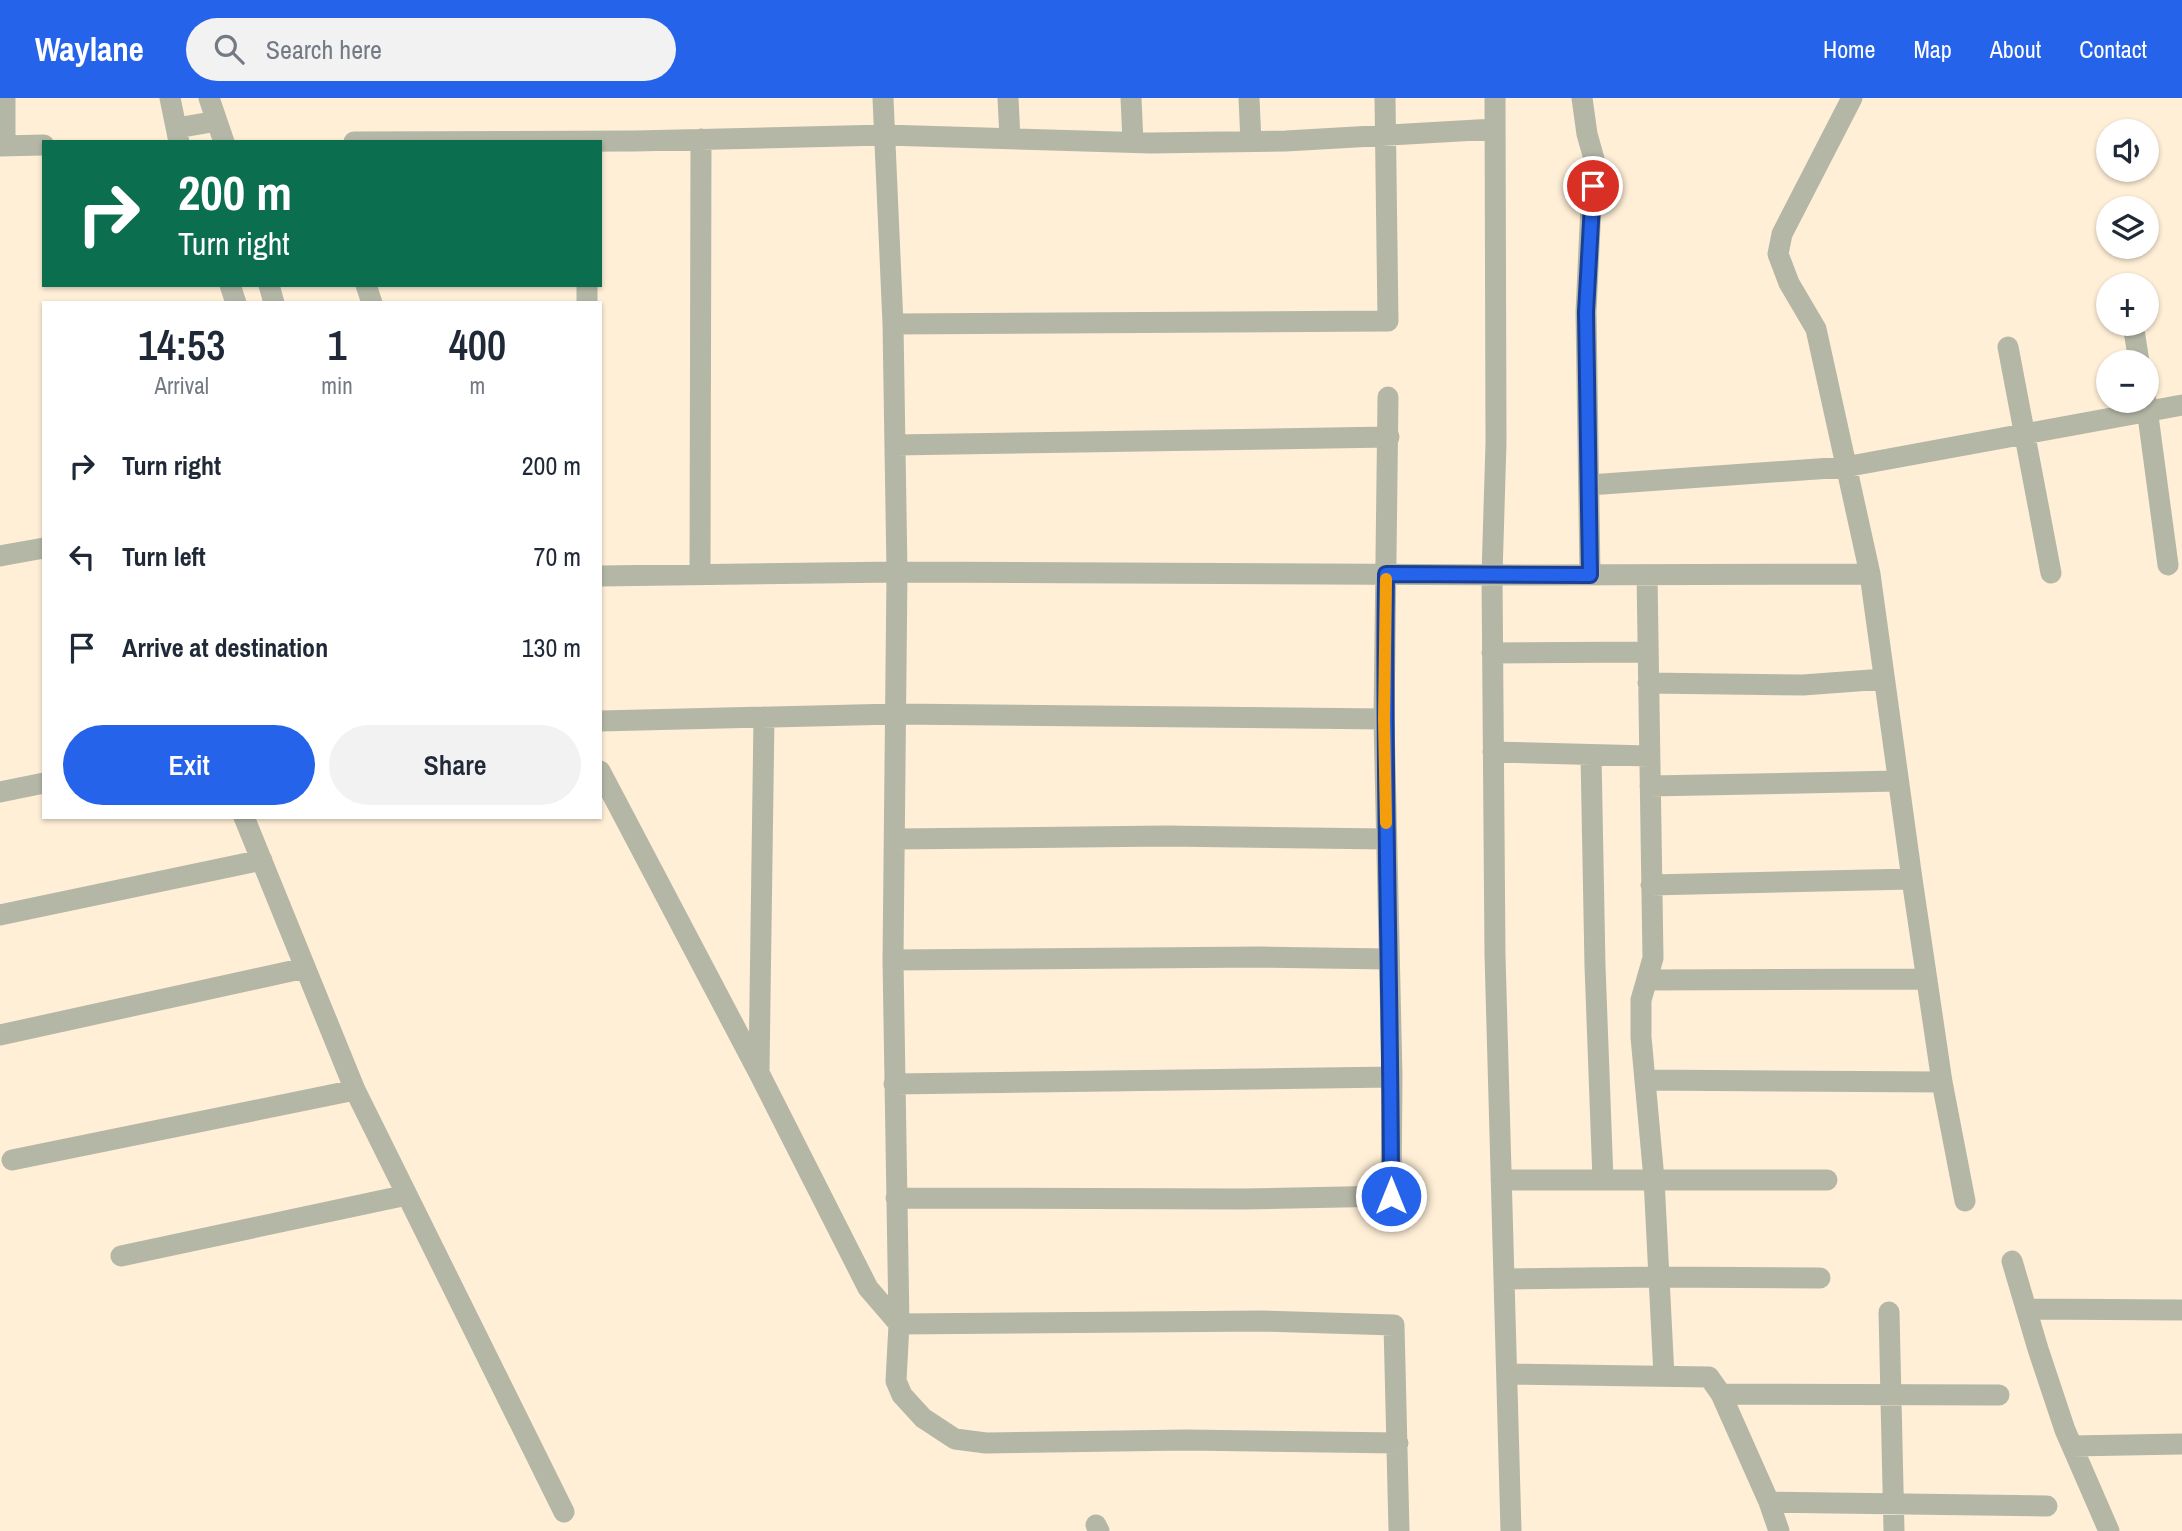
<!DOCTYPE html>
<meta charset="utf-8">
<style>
:root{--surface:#fff;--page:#f2f2f3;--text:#1f2937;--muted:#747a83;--accent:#2563eb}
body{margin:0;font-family:"Archivo Narrow",sans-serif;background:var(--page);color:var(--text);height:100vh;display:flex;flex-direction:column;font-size:26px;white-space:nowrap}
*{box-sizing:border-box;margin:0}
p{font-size:23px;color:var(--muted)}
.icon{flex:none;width:38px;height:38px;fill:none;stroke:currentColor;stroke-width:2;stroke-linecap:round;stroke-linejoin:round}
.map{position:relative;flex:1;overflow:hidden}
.details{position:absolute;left:42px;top:203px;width:560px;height:518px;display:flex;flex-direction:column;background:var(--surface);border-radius:0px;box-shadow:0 2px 5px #0004}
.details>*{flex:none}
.hud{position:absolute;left:42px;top:42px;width:560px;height:147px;border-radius:0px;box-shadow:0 2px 5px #0004;background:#0b6e4f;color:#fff;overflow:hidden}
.controls{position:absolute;left:2096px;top:21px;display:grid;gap:14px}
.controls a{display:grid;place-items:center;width:63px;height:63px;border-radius:50%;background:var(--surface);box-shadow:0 2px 5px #0004;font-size:35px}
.pin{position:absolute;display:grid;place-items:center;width:60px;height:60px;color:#fff;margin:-30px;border:4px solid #fff;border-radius:50%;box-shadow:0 2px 7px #0007}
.me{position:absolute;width:77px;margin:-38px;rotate:0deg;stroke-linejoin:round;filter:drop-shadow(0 0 5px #0008)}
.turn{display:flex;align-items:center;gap:24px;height:147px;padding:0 21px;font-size:32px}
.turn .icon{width:91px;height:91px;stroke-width:2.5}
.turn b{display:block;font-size:49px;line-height:60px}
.eta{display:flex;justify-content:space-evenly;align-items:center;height:119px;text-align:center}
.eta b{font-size:42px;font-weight:600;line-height:49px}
.cta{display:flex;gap:14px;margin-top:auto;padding:14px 21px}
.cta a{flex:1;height:80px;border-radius:42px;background:var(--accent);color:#fff;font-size:28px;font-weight:600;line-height:80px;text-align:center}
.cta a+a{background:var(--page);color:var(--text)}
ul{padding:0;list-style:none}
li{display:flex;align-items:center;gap:21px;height:91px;padding:0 21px}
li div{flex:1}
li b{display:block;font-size:26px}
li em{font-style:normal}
header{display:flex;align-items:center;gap:42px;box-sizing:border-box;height:98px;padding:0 35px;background:var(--accent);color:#fff}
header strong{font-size:33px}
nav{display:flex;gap:38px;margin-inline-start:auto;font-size:24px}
.search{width:490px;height:63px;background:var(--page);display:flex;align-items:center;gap:18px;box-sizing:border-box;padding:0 24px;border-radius:38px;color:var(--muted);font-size:26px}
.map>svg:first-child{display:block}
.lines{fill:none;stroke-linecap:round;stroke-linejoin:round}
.street{stroke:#b5b7a6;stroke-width:21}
.route-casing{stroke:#184099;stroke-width:18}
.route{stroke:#2563eb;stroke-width:12}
.slow{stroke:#f59e0b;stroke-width:12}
</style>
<header>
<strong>Waylane</strong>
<div class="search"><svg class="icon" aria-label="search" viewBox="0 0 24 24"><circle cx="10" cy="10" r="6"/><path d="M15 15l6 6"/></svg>Search here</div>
<nav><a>Home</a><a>Map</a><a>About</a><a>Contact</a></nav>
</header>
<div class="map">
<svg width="2182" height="1433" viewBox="0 0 2182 1433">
<rect width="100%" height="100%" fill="#ffefd7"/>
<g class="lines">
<path class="street" d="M170,0L179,44
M209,0L224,44
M1008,0L1010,41
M1131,0L1133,44
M1249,0L1251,44
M1495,0L1496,345L1492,477L1495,857L1511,1433
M1582,0L1587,36L1596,68L1591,107L1586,214L1590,477
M1852,0L1782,136L1778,156L1789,185L1816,231L1870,476L1912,781L1942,984L1965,1103
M177,30L217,23
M354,44L635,43L885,37L1151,45L1286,43L1494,31
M0,48L44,47
M5,48V0
M230,187L236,205
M269,187L274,205
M366,187L372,205
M587,205V187
M893,226L1388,223L1385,0
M2133,226L2139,264
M2008,249L2051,475
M2146,303L2168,467
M895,347L1389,339
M1589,387L1845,369L2182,307
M0,458L44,450
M700,477L701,41
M1647,477L1653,860L1641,902V939L1654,1081L1664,1278
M600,478L897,474L893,226L883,0
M1492,555L1648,554
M1648,585L1803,587L1884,581
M600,623L896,616L1384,621
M1493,654L1649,658
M1591,657L1595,868L1603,1082
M600,673L759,975L868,1190L899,1226L1263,1223L1394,1227L1399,1433
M1650,688L1898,683
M0,694L44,685
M244,719L355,992L564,1414
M895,741L1166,738L1386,741
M1651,787L1912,781
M0,817L262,762
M1388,861L1260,859L893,862L897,474L1531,477L1870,476
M893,862L899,1226L896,1283L902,1297L923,1320L955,1341L986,1345L1187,1342L1398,1345
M1647,882L1927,881
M0,937L305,870
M759,973L764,619
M1646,982L1942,984
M894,986L1392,979
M12,1062L355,992
M1501,1082H1827
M896,1100L1243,1101L1391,1098L1392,979L1384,621L1388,299
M121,1158L407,1097
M2012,1163L2038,1251L2065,1332L2109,1433
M1504,1181L1659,1179L1820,1180
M2027,1211L2182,1212
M1889,1214L1894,1433
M1507,1276L1709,1279L1721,1296L1769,1404L1779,1433
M1721,1296L1999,1297
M2072,1348L2182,1346
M1769,1404L2047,1408
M1096,1427L1099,1433"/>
</g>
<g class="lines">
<g class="route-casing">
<path id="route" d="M1391,1098C1391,891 1383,684 1386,476L1590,477L1586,214L1593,88"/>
</g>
<use href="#route" class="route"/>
<path class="slow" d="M1386,725L1384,621L1386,481"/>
</g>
</svg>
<div class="controls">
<a><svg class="icon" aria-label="sound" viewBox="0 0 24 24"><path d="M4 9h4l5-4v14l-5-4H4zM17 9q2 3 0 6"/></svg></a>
<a><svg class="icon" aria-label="layers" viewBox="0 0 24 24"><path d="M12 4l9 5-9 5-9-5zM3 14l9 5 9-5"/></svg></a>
<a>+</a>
<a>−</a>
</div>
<div class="pin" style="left:1593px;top:88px;background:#d93025"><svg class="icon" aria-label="arrive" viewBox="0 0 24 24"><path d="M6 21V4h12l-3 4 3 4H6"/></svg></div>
<svg class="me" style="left:1391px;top:1098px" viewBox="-20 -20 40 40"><circle r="17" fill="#2563eb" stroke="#fff" stroke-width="3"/><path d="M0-11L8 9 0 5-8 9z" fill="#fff"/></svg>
<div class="hud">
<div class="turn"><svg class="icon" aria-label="right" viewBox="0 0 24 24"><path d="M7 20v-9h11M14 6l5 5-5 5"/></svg><div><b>200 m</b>Turn right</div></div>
</div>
<section class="details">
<div class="eta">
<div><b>14:53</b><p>Arrival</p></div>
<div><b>1</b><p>min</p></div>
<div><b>400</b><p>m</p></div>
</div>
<ul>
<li><svg class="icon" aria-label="right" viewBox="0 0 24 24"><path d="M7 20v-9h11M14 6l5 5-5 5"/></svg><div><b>Turn right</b></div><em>200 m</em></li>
<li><svg class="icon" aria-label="left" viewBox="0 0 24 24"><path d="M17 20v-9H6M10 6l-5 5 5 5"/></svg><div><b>Turn left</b></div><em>70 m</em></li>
<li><svg class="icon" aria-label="arrive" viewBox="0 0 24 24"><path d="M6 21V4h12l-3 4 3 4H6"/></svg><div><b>Arrive at destination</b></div><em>130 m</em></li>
</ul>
<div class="cta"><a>Exit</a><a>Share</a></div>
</section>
</div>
